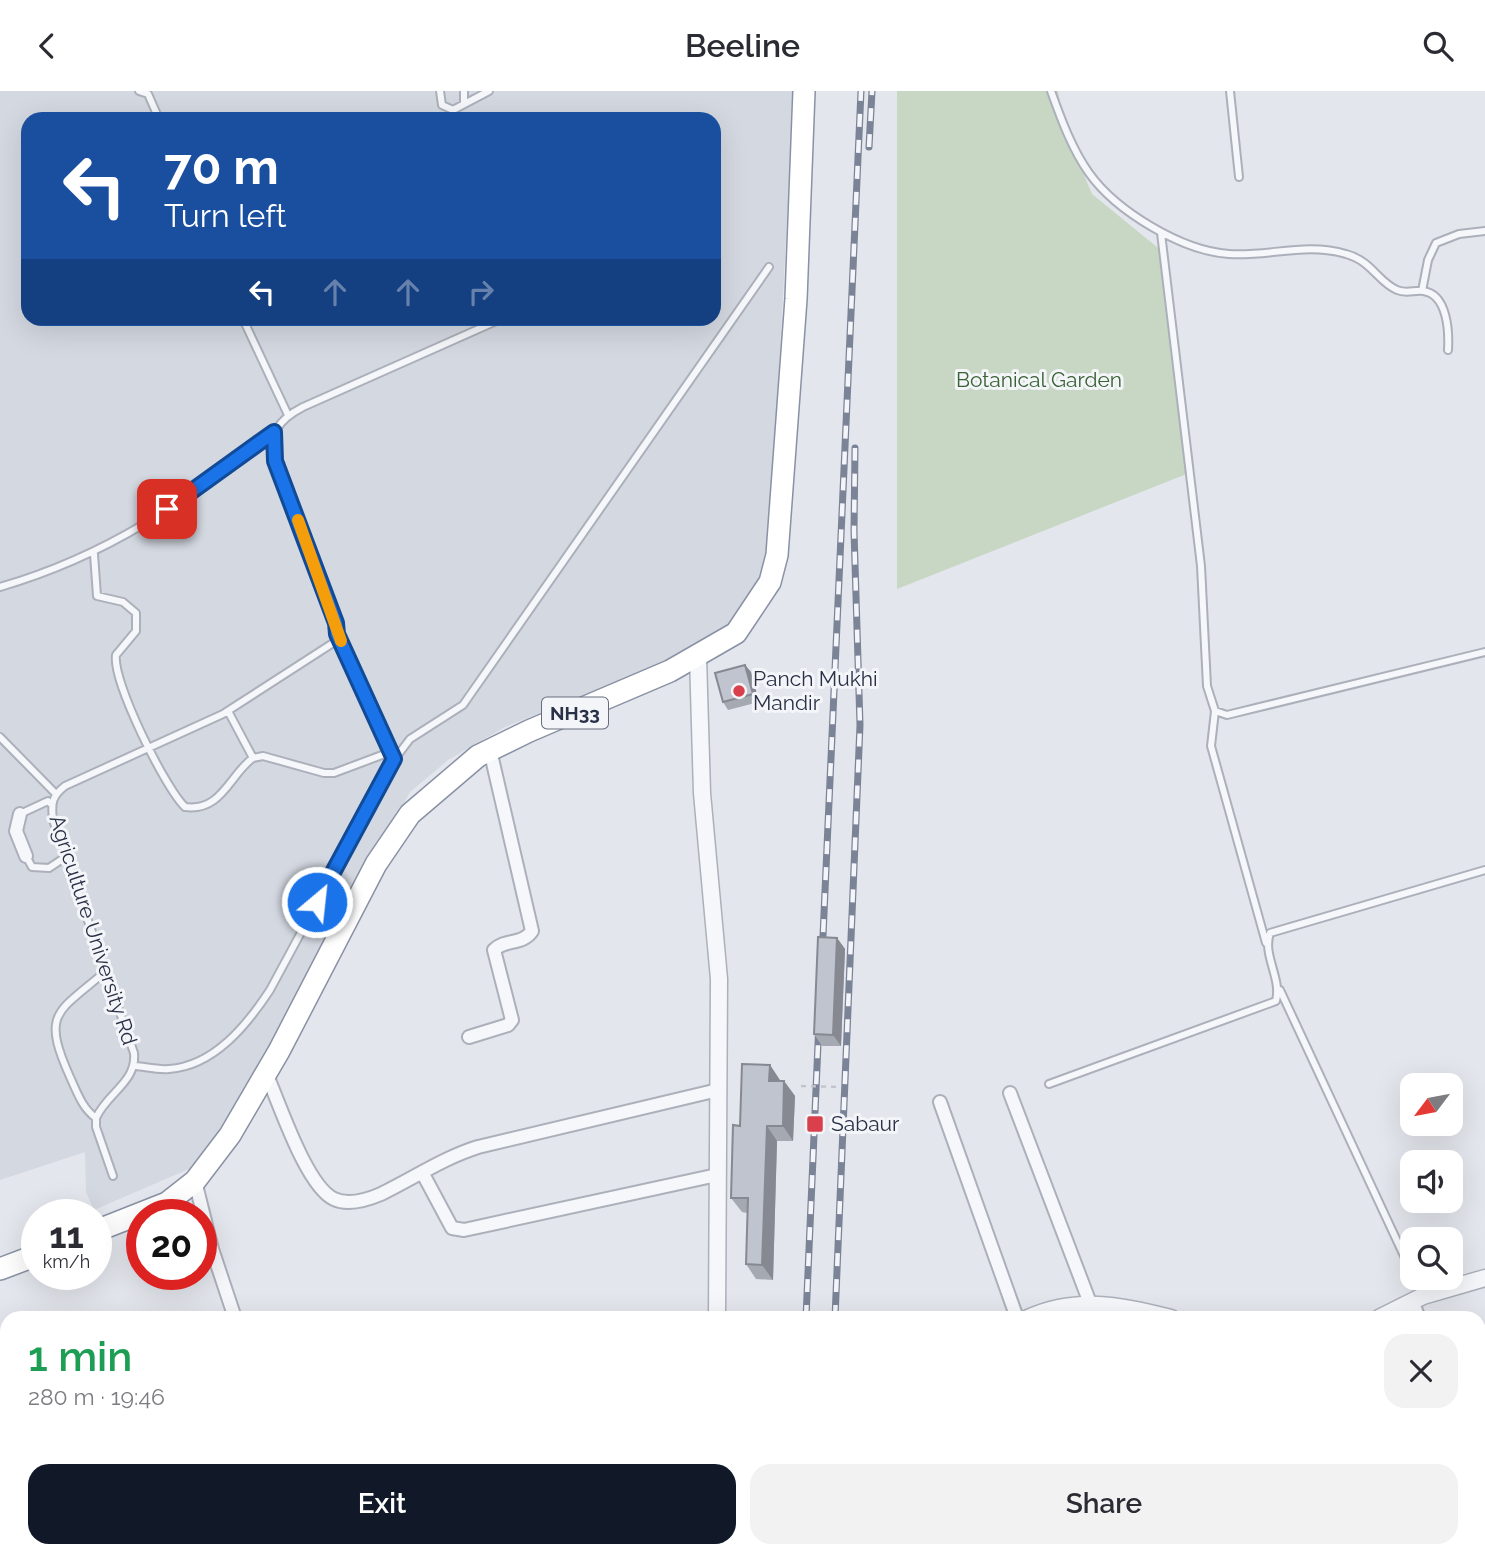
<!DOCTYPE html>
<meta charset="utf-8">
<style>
:root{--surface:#fff;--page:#f2f2f3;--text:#2b2b33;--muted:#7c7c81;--accent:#111827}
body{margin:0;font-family:Raleway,sans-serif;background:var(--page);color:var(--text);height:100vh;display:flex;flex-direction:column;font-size:26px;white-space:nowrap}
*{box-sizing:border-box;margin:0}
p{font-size:23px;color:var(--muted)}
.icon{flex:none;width:38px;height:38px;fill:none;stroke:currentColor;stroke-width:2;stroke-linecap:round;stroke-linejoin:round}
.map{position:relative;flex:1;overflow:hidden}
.side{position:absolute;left:0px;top:1220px;width:1486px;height:247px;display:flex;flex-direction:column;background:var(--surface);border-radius:21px 21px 0 0;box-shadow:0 7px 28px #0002}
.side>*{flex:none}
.banner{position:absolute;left:21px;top:21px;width:700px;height:214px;border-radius:21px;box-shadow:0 7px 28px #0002;background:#1a4fa0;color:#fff;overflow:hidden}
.needle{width:46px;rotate:238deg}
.controls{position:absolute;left:1400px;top:982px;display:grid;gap:14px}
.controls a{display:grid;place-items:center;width:63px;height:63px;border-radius:14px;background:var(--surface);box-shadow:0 7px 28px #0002;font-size:35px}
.speed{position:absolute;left:21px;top:1108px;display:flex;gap:14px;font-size:35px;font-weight:700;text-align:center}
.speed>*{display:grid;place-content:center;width:91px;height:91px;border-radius:50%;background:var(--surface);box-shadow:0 7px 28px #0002;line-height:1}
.speed small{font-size:18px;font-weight:400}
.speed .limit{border:10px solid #d22;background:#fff;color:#111}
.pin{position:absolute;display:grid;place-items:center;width:60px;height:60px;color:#fff;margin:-30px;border-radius:14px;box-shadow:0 4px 10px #0006}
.me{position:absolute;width:77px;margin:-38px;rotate:28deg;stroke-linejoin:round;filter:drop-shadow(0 0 5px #0008)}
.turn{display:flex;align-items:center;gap:24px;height:147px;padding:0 28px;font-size:32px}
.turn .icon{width:91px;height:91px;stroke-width:2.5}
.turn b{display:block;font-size:49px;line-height:60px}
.lanes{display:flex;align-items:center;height:66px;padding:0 28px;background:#0003;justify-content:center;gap:35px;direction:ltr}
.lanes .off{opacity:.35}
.round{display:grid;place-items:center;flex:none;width:74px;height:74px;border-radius:21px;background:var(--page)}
.overview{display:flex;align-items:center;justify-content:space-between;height:119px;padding:0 28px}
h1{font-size:42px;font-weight:600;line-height:52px;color:#1e9e55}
.button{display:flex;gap:14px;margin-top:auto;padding:14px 28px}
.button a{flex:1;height:80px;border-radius:21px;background:var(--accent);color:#fff;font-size:28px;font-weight:600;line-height:80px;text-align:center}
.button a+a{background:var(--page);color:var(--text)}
header{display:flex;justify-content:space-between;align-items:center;height:91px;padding:0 28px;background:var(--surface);font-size:32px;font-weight:600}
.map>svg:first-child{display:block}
.built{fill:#d4d8e1;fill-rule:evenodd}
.green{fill:#c7d7c3}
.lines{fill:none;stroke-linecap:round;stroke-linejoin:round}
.service-casing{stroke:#abb0ba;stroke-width:10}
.minor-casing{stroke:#abb0ba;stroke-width:16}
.tertiary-casing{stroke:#abb0ba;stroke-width:19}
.trunk-casing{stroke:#8991a4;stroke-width:24}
.service{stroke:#f6f7fa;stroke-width:6}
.minor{stroke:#f6f7fa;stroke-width:12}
.tertiary{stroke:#f6f7fa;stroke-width:16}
.trunk{stroke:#fff;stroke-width:21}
.rail-casing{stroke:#7b8397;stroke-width:7}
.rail{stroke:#f3f5f9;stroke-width:4.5;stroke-dasharray:13;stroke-linecap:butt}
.path-bridge{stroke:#c1c4cb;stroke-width:2.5;stroke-dasharray:5 5;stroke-linecap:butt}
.wall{fill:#a4a9b2}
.shaded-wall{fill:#868991}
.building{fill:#bfc4cf;stroke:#868991;stroke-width:2}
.route-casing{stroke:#114b97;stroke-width:18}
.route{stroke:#1a73e8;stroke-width:12}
.slow{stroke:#f59e0b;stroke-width:12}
.poi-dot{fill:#d9404b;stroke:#f3f5f9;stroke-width:2.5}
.labels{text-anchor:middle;stroke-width:6;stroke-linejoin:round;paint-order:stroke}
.shield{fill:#f3f5f9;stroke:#666c7c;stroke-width:2}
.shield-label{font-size:19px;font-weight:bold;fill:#293146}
.park-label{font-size:21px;fill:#3a6335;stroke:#f3f5f9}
.poi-label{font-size:21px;fill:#293146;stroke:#f3f5f9;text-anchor:start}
.street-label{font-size:21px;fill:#293146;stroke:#f3f5f9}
</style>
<header><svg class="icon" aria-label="back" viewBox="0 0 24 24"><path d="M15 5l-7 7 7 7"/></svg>Beeline<svg class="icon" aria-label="search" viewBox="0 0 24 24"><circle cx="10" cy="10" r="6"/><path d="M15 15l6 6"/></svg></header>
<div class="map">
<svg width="1485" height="1465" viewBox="0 0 1485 1465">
<rect width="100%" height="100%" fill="#e3e6ec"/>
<path class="built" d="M0,0H794L769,463L751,508L727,537L681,565L505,636L448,669L410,701L238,1021L198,1074L94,1119L86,1101L85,1061L0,1089ZM28,28H714V228H28Z"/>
<path class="green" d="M897,0H1058L1064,37L1092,103L1163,161L1194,380L897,498Z"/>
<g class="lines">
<g class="service-casing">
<path id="service" d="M139,0L148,3L159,28
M440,0L442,14L453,19L489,0
M464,0V12
M1051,0C1061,28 1072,58 1089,82C1116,120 1182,160 1229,163C1268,166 1306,151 1346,163C1372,170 1378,191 1397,199C1406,203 1414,199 1423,200C1448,203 1449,242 1448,259
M1230,0L1239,86
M1161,142L1201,475L1207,595L1215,620L1227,624L1485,561
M1422,200L1428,169L1436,152L1459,143L1485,140
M243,228L288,324
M94,463L97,505L123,511L136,522V540L116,564C112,590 165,697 185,716C222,721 230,683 253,667L263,665L324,682H334L390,661
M0,496C110,464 184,411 273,341
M337,543L391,664
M228,620L253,667
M1215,620L1211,655L1266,852
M0,646L55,702
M20,723L48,710L51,713
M26,765L32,776L49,777L67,765
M1280,899L1412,1182
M136,975C146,976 158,979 169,978C214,975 247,934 270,899L394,669L410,648L463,614L769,176
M1049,993L1276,910C1282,887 1262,864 1270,842L1485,779
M96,1027C82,1017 77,1001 70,986C41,921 57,922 106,880
M113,1085L96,1036V1027C107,1002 137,991 134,962L53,729C51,712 52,705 65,695L223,623L333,552L337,543L336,532L275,370C269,342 278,329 303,316L501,228
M1414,1186L1422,1203"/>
</g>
<g class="minor-casing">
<path id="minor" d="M20,723L16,740L26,765
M469,946L508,934L512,929L494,859C504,848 523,854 532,840L490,659
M266,982C279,1011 306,1095 334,1108C349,1115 367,1109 381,1103C414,1087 443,1067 478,1056L718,999
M1010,1002L1090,1212
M940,1011L1017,1227
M422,1081L452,1137L464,1139L717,1084
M195,1090L212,1158L235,1227
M1412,1210L1419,1227
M1479,1371L1485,1386
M1479,1451L1485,1448
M314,1460L316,1465
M1117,1460L1120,1465
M1447,1465L1459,1460"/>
</g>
<g class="tertiary-casing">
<path id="tertiary" d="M698,566L702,702L719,888L717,1227
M1028,1227C1076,1205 1121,1214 1171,1227
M1379,1227L1423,1205L1485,1187
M740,1460L741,1465
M841,1460L842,1465
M1360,1460L1362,1465
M525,1465L535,1460"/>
</g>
<g class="trunk-casing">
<path id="trunk" d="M96,1140L167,1112L195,1090L230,1044L279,960L376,773L410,723L478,665L529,640L670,580L736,542L770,491L777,464L796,208L804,0
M0,1178L37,1164"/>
</g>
<use href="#service" class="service"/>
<use href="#minor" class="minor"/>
<use href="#tertiary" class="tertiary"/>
<use href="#trunk" class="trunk"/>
<g class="rail-casing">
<path id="rail" d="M869,56L872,0
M822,867L861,0
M806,1227L819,930
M835,1227L860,634L854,440L855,357
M796,1465V1460
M818,1465L819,1460"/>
</g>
<use href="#rail" class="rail"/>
<path class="path-bridge" d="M801,995L841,996"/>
</g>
<path class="wall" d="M745,574L751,581L759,611L728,619L723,611Z
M837,847L845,858L841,955H822L814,943Z
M770,974L780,990H784L795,1005L793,1050H777L773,1189L756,1188L746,1173L747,1122L742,1121L731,1107L740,1035Z"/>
<path class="shaded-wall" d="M745,574L751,581L759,611L753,603Z
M837,847L845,858L841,955L833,944Z
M770,974L780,989V1004L769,990Z
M784,990L795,1005L793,1050L783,1035Z
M767,1035L777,1050L773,1189L762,1174Z"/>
<path class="building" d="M745,574L753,603L723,611L715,582Z
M818,846L837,847L833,944L814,943Z
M742,973L770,974L769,990H784L783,1035H767L762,1174L746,1173L748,1107H731L733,1034L740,1035Z"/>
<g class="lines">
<g class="route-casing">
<path id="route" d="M167,418L274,341L275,370L336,532L337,543L394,668L317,811"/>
</g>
<use href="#route" class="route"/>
<path class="slow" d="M298,429L341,550"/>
</g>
<g class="poi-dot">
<circle cx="739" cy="600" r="7"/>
<rect x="806" y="1024" width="18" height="18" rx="3.5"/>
</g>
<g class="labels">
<rect class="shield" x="542" y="606.5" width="66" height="31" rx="5"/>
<g class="shield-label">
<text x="575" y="629">NH33</text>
</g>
<g class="park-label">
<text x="1039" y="296">Botanical Garden</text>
</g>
<g class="poi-label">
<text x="753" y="595">Panch Mukhi<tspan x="753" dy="24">Mandir</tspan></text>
<text x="831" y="1040">Sabaur</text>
</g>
<g class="street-label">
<text transform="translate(93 839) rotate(72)" y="7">Agriculture University Rd</text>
</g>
</g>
</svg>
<div class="controls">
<a><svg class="needle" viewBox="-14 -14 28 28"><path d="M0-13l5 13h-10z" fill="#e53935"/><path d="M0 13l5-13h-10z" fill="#7c7c81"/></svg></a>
<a><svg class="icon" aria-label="sound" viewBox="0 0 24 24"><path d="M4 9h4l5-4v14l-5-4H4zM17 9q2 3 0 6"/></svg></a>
<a><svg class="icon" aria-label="search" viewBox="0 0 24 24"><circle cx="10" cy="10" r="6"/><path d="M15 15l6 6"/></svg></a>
</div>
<div class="speed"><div>11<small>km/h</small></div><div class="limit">20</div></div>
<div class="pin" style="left:167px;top:418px;background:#d93025"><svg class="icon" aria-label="arrive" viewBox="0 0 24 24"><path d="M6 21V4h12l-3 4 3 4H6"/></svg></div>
<svg class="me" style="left:317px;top:811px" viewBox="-20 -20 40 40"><circle r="17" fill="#1a73e8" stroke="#fff" stroke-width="3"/><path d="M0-11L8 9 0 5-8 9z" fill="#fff"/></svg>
<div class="banner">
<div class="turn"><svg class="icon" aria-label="left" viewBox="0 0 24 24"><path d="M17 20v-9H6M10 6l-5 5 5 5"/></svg><div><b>70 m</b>Turn left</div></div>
<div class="lanes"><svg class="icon" aria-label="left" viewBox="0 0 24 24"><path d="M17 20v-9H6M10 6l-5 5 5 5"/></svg><svg class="icon off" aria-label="ahead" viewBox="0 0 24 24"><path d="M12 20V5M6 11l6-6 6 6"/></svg><svg class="icon off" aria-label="ahead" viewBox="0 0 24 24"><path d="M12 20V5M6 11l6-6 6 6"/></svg><svg class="icon off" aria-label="right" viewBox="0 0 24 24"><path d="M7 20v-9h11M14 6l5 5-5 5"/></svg></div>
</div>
<section class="side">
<div class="overview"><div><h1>1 min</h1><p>280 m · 19:46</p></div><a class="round"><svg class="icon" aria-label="close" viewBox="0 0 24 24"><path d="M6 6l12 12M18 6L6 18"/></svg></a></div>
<div class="button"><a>Exit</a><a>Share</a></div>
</section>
</div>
